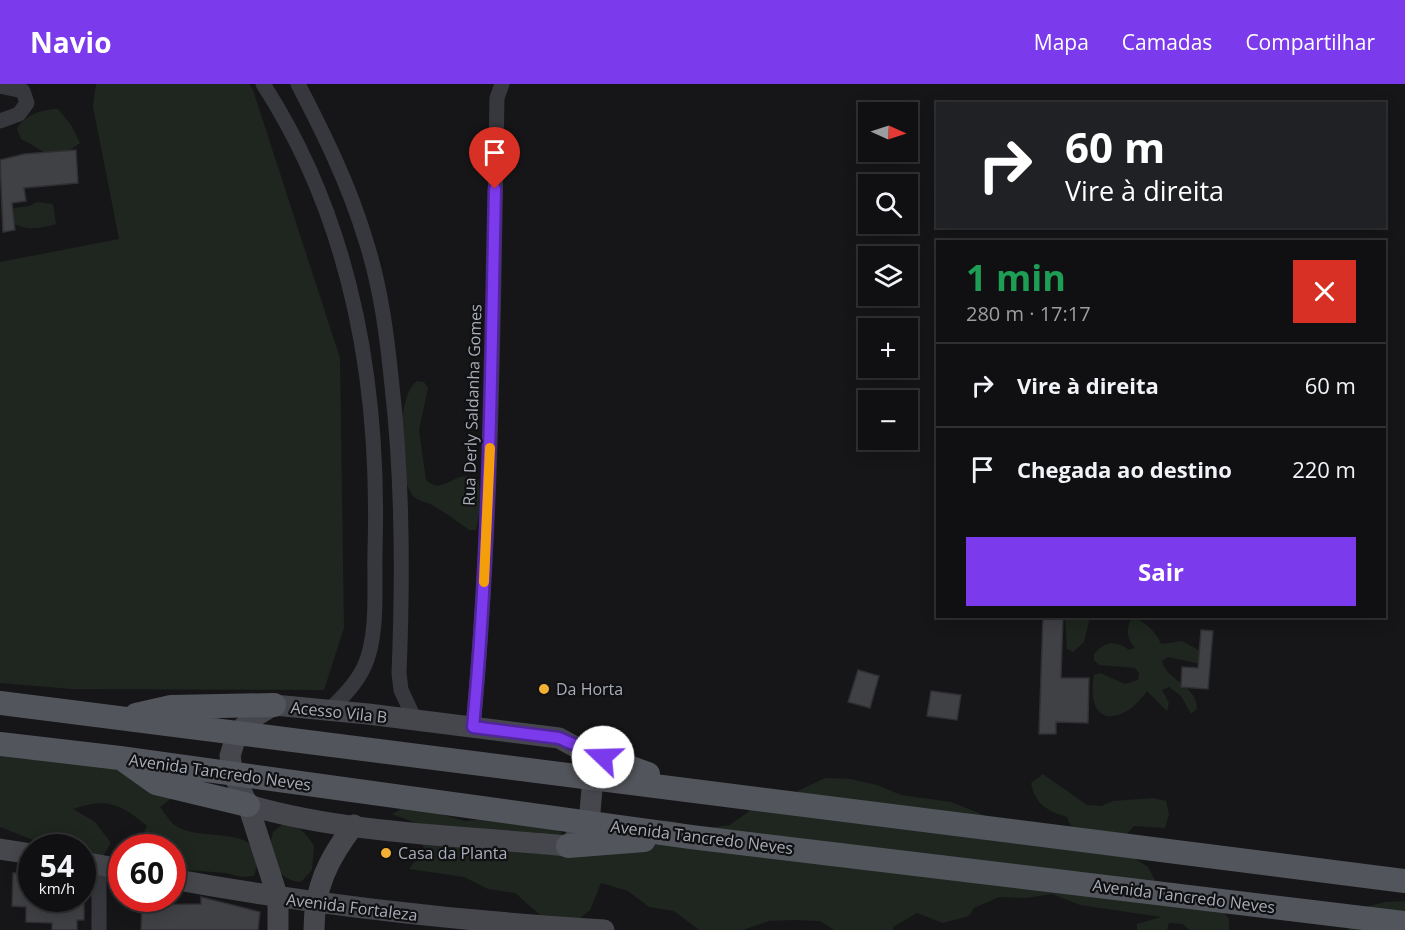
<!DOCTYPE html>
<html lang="pt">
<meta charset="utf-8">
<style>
:root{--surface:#101012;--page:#19191b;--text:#f1f3f6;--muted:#9c9d9f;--line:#303032;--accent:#7c3aed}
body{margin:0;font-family:"Open Sans",sans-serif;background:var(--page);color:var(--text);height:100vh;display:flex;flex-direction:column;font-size:22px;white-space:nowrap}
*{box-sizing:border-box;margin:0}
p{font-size:20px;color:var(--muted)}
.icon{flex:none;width:33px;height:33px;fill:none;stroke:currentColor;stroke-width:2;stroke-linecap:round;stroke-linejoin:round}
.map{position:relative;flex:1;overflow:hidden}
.panel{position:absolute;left:936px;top:156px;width:450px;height:378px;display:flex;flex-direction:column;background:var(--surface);border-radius:0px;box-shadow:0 3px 15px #0003,0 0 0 2px var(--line)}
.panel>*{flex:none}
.top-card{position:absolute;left:936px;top:18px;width:450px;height:126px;border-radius:0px;box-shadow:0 3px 15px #0003,0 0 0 2px var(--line);background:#202124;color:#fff;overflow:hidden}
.needle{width:39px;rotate:93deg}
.controls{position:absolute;left:858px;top:18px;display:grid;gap:12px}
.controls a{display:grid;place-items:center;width:60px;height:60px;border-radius:0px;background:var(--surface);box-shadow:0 3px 15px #0003,0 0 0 2px var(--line);font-size:30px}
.speed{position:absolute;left:18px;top:750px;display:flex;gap:12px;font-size:30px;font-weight:700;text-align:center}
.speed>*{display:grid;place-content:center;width:78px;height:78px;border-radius:50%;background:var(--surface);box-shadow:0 3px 15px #0003,0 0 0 2px var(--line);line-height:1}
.speed small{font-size:15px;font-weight:400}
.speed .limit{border:9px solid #d22;background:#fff;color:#111}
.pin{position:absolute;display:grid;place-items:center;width:51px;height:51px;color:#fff;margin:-62px -26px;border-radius:50% 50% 50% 0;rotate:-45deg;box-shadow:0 0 6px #0007}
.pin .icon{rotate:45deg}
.me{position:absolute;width:66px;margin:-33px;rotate:291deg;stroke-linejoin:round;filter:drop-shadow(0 0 4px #0008)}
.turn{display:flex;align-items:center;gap:21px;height:126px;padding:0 30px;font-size:27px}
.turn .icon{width:78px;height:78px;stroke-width:2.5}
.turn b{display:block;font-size:42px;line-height:51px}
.round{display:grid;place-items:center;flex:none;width:63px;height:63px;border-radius:0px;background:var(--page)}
.overview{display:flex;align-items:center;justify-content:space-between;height:102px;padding:0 30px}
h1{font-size:36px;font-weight:700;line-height:45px;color:#1e9e55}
.action{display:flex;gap:12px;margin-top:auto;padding:12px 30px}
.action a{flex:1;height:69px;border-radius:0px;background:var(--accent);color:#fff;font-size:24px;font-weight:700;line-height:69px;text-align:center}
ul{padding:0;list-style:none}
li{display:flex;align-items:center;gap:18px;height:84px;padding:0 30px;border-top:2px solid var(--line)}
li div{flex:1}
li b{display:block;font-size:22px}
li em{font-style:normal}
header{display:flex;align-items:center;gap:36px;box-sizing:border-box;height:84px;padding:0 30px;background:var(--accent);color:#fff}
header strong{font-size:28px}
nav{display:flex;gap:33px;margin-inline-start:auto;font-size:21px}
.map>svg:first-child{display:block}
.green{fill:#1e261f}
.building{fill:#404145;stroke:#303034;stroke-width:1.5}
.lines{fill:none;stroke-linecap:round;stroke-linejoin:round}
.street{stroke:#37383d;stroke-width:15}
.secondary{stroke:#45474d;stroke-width:21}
.primary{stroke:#53555c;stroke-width:24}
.route-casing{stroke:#51269a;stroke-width:15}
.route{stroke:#7c3aed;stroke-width:10}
.slow{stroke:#f59e0b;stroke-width:10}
.poi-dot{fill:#f2b134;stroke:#111113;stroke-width:2}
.labels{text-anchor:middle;stroke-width:4.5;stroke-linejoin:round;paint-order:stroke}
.street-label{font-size:16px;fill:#a8adb8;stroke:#111113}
.poi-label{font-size:16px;fill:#a8adb8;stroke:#111113;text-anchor:start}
</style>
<header>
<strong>Navio</strong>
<nav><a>Mapa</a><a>Camadas</a><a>Compartilhar</a></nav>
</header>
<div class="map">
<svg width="1405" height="846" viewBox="0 0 1405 846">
<rect width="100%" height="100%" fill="#161618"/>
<path class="green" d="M96,0H249L253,6L340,274L344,544L324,606L72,605L0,599V178L119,155L93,23Z
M58,25L71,41L80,59C51,81 49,69 21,55L17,45C24,31 43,25 58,25Z
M37,118L53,120L56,140C33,147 22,146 2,133L1,126L29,122Z
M417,297L424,298L428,304L419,346L426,396C440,409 449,395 464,392L478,395L482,418L476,446H469C458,438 446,429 434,422C427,418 419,418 413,412C397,393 396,311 417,297Z
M1065,533H1090L1084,558L1073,568L1067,565Z
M1132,534C1143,535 1157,549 1161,560L1182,557L1200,567L1201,580L1168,573L1162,577C1166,596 1197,601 1197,625L1191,630L1181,612L1169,603L1162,606L1169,619L1167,627L1147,607C1122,643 1085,643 1094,591L1100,589L1125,600L1138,596L1139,589L1135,584L1099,581L1094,576V570C1105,557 1116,556 1129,566L1135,564C1127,555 1125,545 1132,534Z
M0,668L112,681L172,714L160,723C165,729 171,740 179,744C208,758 272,739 254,792L241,793L226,789L173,785L172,764L137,763L147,742C121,720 106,713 73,725L95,738L111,759L100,777L83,776L82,764L51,763L0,743Z
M1043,690L1087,721L1101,722L1113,717L1153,714L1166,717L1169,730L1165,744L1134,742L1125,752L1072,744L1067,733C1047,727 1035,720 1031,699Z
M825,694L851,695L877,701L901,711L951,718L1009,741L1034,737L1126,769L1148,783L1155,796L1220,823L1229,835V846H1189L1183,840L1169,839L1167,846H1137V840L1161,833L1080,821L1052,810L1026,814L999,813L974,824L969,832L943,839L917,829L893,843V846H834L820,837L794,836L769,837L743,846H699L674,827L649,823L628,807L601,799L590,826L573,840L547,837L515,809L488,805L464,793L409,785L424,765L416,739L392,730L416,717L440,730L465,737L493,734L546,739L568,753L647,735L673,737L703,745L730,741L752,725L779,716Z
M284,739C298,740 308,751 314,762L312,786L301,798C282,797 275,783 268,769L273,748Z
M1405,817V846H1348L1357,825L1385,818Z"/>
<path class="building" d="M76,66L78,99L24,104L26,117L12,119L15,146L3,148L0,76L24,70Z
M1043,532H1063L1061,594H1089L1088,639L1056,638V650H1039Z
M1201,546L1213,547L1208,605L1181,603L1182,583L1198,584Z
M858,586L879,592L870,624L848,618Z
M931,607L961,611L957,636L927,632Z
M13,789H32V814H84V836H77V846H52V839L26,838V823L12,822Z
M201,813L260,828L258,846H141L142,821L201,820Z"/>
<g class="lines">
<path class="street" d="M263,0C353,139 380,302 375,466C374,500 379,552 364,583C356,600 343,613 330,625
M298,0C324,50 349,101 365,154C381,203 387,252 392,302C403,398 403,493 399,589L401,606L415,636
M0,2L23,7L27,19L19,30L0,37
M473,643C493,434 493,223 497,14L502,0
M99,781V846"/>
<path class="secondary" d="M248,721C346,750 466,752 568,762L589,739L593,693L581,666L559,654L368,630L274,621L254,633L237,649L230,672L233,690L248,721L278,814V846
M0,765L32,770
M82,778L122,785
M172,795C315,821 459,837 604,846
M314,846C314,804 328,775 354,741"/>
<path class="primary" d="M0,619L1405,797
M136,631L171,623L274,621
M0,660L120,674L691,753L1405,839
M581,666L648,690
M125,677L156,699L248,721
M568,762L644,756"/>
</g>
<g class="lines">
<g class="route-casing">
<path id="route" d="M495,105C491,285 490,464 473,643L559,654L603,673"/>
</g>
<use href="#route" class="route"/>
<path class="slow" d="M484,498L490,364"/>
</g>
<g class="poi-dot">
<circle cx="544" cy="605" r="6"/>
<circle cx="386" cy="769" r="6"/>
</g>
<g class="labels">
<g class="street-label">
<text transform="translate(472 321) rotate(-88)" y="6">Rua Derly Saldanha Gomes</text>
<text transform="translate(339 628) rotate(6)" y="6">Acesso Vila B</text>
<text transform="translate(220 688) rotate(8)" y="6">Avenida Tancredo Neves</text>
<text transform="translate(702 753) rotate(7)" y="6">Avenida Tancredo Neves</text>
<text transform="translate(1184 812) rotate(7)" y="6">Avenida Tancredo Neves</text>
<text transform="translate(352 823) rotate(7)" y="6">Avenida Fortaleza</text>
</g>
<g class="poi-label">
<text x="556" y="611">Da Horta</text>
<text x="398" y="775">Casa da Planta</text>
</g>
</g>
</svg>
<div class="controls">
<a><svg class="needle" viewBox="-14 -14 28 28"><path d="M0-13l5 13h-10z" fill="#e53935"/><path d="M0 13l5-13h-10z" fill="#9c9d9f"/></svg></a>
<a><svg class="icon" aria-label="search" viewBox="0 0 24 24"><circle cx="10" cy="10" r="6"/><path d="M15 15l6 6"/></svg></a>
<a><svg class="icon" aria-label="layers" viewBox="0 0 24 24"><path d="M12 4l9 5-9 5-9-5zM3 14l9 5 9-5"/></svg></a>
<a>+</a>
<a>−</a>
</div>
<div class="speed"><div>54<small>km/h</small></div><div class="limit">60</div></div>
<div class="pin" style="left:495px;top:105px;background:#d93025"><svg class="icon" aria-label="arrive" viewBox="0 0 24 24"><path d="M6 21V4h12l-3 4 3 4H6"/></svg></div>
<svg class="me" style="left:603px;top:673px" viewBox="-20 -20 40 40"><circle r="19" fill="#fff"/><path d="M0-13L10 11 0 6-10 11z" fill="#7c3aed"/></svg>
<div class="top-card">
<div class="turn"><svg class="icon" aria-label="right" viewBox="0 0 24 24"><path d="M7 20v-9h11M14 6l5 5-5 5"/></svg><div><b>60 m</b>Vire à direita</div></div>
</div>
<section class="panel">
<div class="overview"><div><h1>1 min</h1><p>280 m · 17:17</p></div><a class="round" style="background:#d93025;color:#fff"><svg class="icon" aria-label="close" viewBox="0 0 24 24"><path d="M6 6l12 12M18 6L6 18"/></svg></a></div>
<ul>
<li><svg class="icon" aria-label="right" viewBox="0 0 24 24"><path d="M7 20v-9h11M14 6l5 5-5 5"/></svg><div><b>Vire à direita</b></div><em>60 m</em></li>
<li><svg class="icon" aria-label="arrive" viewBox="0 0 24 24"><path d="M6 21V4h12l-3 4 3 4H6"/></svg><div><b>Chegada ao destino</b></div><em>220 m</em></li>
</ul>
<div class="action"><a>Sair</a></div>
</section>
</div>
